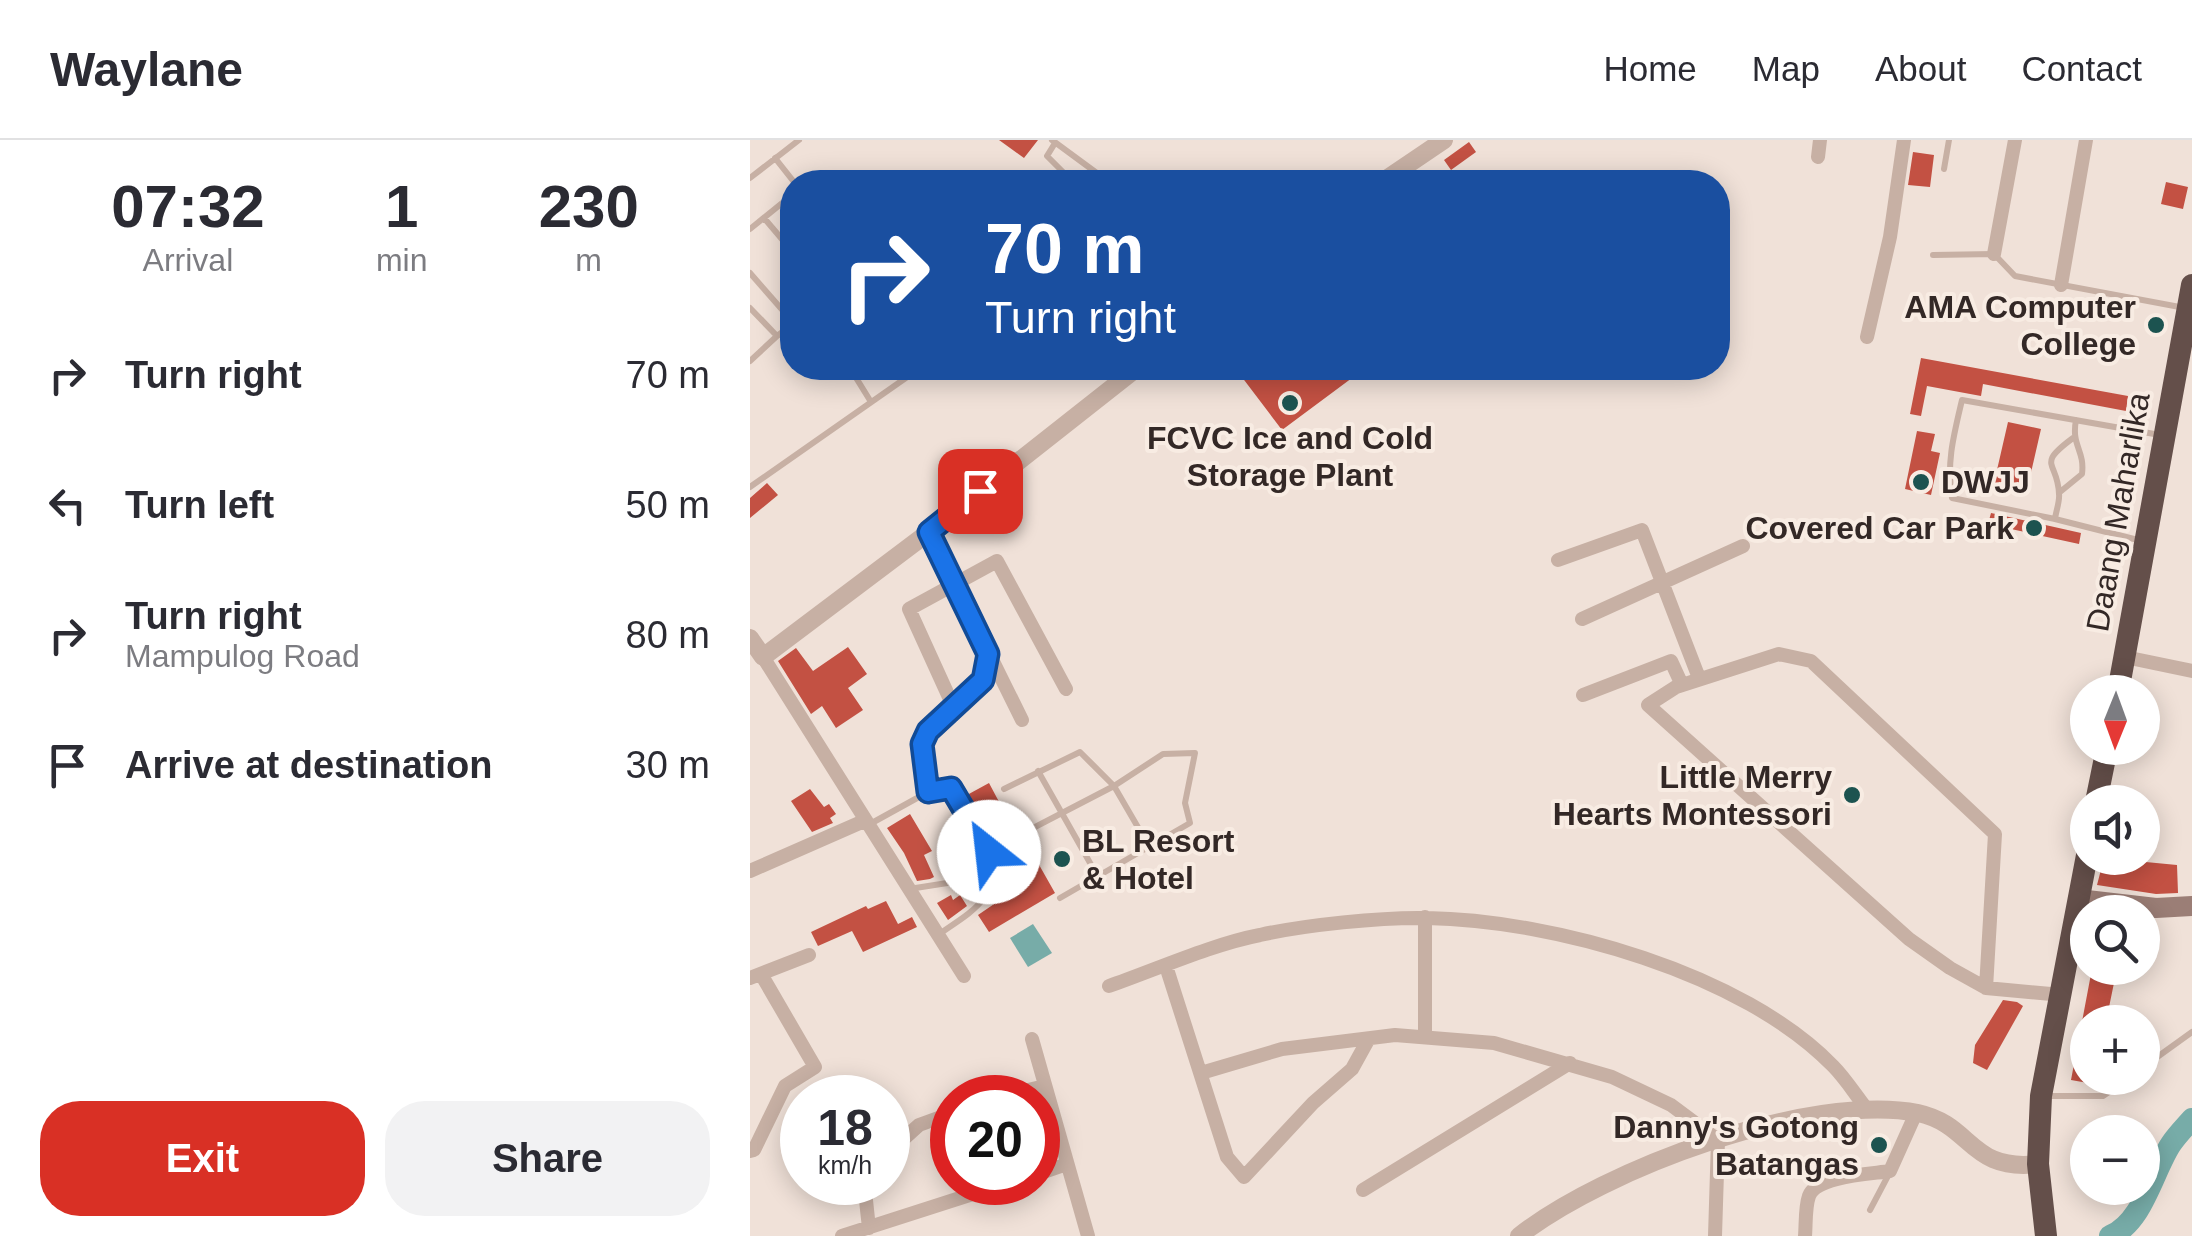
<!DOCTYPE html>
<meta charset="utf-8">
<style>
:root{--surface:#fff;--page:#f2f2f3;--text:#2b2b33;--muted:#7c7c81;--line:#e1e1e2;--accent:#d93025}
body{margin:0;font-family:Arial,sans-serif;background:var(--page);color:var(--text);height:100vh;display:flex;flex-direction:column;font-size:38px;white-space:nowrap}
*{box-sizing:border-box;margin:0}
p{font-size:32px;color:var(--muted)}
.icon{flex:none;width:55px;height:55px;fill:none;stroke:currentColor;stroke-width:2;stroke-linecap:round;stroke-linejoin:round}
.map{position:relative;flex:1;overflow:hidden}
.side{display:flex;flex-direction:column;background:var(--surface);width:750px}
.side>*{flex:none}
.hud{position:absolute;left:30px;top:30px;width:950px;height:210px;border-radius:40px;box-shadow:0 5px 25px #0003;background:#1a4fa0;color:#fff;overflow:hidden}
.needle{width:65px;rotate:181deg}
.controls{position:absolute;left:1320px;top:535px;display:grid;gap:20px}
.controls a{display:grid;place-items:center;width:90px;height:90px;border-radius:50%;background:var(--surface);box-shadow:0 5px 25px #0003;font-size:50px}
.speed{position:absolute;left:30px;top:935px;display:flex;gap:20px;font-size:50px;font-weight:700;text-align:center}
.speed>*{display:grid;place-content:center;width:130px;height:130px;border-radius:50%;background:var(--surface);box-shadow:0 5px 25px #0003;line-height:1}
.speed small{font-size:25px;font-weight:400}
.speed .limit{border:15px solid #d22;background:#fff;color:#111}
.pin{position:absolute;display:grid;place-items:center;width:85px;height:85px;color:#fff;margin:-42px;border-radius:20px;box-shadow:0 5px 15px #0006}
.me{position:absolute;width:110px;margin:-55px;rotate:331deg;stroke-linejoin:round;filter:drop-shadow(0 0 8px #0008)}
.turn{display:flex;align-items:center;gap:35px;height:210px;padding:0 40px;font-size:45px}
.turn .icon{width:130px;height:130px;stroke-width:2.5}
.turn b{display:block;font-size:70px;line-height:85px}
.eta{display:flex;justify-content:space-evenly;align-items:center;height:170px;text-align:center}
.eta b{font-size:60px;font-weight:800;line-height:70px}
.cta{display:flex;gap:20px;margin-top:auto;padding:20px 40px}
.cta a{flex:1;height:115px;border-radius:40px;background:var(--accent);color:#fff;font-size:40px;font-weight:800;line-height:115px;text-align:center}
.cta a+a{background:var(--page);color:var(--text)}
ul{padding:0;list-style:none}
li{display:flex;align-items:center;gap:30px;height:130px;padding:0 40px}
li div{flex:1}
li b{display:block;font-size:38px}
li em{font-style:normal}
header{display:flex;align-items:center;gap:60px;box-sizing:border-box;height:140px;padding:0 50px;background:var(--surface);border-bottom:2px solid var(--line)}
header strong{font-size:48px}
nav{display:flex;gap:55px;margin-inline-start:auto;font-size:35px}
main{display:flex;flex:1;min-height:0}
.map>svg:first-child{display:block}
.water{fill:#77aca8}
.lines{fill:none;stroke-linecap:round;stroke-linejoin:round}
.river{stroke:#77aca8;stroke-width:22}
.building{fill:#c35143}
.service{stroke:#c7b0a4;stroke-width:6}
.minor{stroke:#c7b0a4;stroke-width:14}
.tertiary{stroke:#c7b0a4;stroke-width:18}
.secondary{stroke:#9b7e76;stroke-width:20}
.trunk{stroke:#644f4a;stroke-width:22}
.route-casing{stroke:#114b97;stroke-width:25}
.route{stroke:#1a73e8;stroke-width:18}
.poi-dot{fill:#1c5350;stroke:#f8ece3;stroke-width:4}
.labels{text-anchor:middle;stroke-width:8;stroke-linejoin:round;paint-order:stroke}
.poi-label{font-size:32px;font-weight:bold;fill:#332826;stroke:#f8ece3;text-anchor:end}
.street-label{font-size:32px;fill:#332826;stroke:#f8ece3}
</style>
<header>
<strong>Waylane</strong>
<nav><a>Home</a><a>Map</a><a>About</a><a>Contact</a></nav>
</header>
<main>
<section class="side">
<div class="eta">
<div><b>07:32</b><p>Arrival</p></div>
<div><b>1</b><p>min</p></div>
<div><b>230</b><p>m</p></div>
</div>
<ul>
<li><svg class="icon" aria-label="right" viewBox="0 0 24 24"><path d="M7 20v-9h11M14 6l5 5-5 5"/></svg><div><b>Turn right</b></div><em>70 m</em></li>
<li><svg class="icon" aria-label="left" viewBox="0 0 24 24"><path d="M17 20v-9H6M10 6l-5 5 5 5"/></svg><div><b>Turn left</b></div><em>50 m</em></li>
<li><svg class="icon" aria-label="right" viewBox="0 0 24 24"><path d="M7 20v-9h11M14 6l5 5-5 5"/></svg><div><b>Turn right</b><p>Mampulog Road</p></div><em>80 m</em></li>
<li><svg class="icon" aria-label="arrive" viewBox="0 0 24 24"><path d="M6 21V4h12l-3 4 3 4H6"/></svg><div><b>Arrive at destination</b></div><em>30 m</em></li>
</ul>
<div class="cta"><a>Exit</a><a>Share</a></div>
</section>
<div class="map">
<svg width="1442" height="1096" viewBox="0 0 1442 1096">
<rect width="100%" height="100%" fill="#f0e1d8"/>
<path class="water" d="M283,784L302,813L278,827L260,798Z"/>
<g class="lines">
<path class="river" d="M1360,1096C1393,1083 1403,1031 1421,1004C1427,995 1435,987 1442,979"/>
</g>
<path class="building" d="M249,0H288L274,18Z
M719,2L726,12L701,30L694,20Z
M1163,12L1184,15L1180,47L1158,45Z
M1416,42L1438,47L1433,69L1411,64Z
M1171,218L1378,256L1376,271L1233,244L1231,256L1177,246L1171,276L1160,274Z
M485,228H600L606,235L532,290Z
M1258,282L1291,289L1277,350L1244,343Z
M1167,291L1185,294L1181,311L1190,313L1181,355L1155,349Z
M17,343L28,355L0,378V358Z
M1241,373L1331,393L1329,404L1238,384Z
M98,507L117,534L98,548L113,570L86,588L72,566L61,574L28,521L46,508L63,531Z
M239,643L264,690L241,698L217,655Z
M60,649L74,667L79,664L86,674L80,678L83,683L62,692L41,661Z
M160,674L182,711L174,715L184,737L180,739L167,741L154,713L137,688Z
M275,700L305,753L239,792L228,775L278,741L259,708Z
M1354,718L1427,725L1428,753L1406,754L1347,745Z
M201,755L203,760L210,755L217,766L198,780L187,763Z
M136,761L148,784L162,777L167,787L113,812L102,791L68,806L61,792L116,766L118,769Z
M1341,834L1365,838L1356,882H1338V943L1321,940Z
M1253,860L1267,862L1273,866L1237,930L1223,923L1225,905Z"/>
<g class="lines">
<path class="service" d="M302,0L359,42
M305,3L297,16L323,42
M25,18L44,42
M1194,29L1199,0
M0,38L49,0
M14,78L42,111
M0,89L42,55
M1183,115L1244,114L1265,136L1435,168
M0,133L42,181
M0,168L27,196L42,185
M0,221L27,196
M100,228L121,262
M0,347L170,228
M1310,352L1332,334C1335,310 1321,306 1326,280
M1305,379C1306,371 1310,361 1309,354C1308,321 1285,326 1323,298
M1388,400L1305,379L1202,358C1196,323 1204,294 1212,260L1410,295
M288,631L348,737
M254,649L330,612L364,646L400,708
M178,652C169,604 166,601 204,568
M120,684L178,652L201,648L239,711
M159,749L242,736
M189,794C221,772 254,756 239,711L364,646L413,614L445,613L435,663L440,683L310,758
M1392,928L1442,892
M1297,956H1353L1380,938
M1120,1070L1140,1032"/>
<path class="minor" d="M1068,17L1070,0
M1244,114L1265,0
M1311,145L1336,0
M1117,197L1140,97L1154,0
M179,392L272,580
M808,420L892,390L949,538
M832,479L993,406
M238,514L233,540L204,568L159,469L247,421L316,549
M13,517L214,836
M1375,517L1442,531
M833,555L921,521L932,545
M0,731L114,681
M416,826L477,1017L494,1037L563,963L602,929L618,900
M0,838L59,815
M359,846C405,830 463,804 510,795C555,785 631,777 677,778C803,780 993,833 1083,926C1095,938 1105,954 1116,968
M1236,848L1245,694L1061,521L1029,514L926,547L898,565L1159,799L1200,828L1236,848L1312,855
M675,897V777
M282,899L338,1096
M451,933L532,909L645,895L744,903L862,937L921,965L968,1000L965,1096
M245,958L295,946
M0,1011L4,1010L35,946L65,927L11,834
M138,1013L169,985L202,973
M288,1034L317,1024
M114,1042L119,1088
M613,1050L820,923
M92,1096L260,1042
M1055,1096C1056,1084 1055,1067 1059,1056C1066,1036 1121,1034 1140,1031L1166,973"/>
<path class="tertiary" d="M632,42L694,0
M0,498L13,517L179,392L387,228
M769,1096C854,1029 1061,952 1168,973C1223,985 1219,1032 1288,1024"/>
<path class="secondary" d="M1328,759L1406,768L1442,766"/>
<path class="trunk" d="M1368,552L1442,145
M1346,662L1357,608
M1296,1096L1288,1024L1291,956L1338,710"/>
</g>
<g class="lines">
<g class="route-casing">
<path id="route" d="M230,351L179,392L238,514L233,540L178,591L172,604L178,652L201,648L239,712"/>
</g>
<use href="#route" class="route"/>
</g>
<g class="poi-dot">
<circle cx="1406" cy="185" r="10"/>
<circle cx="540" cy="263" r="10"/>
<circle cx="1171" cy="342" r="10"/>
<circle cx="1284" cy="388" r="10"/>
<circle cx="1102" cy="655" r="10"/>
<circle cx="312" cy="719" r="10"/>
<circle cx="1129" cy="1005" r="10"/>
</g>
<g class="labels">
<g class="poi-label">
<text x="1386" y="178">AMA Computer<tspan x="1386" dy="37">College</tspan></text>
<text x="540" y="309" text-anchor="middle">FCVC Ice and Cold<tspan x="540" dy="37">Storage Plant</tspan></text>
<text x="1191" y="353" text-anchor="start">DWJJ</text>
<text x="1264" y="399">Covered Car Park</text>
<text x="1082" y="648">Little Merry<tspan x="1082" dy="37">Hearts Montessori</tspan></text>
<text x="332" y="712" text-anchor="start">BL Resort<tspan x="332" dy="37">&amp; Hotel</tspan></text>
<text x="1109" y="998">Danny's Gotong<tspan x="1109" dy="37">Batangas</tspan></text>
</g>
<g class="street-label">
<text transform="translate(1368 372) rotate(-80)" y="11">Daang Maharlika</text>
</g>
</g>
</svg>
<div class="controls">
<a><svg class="needle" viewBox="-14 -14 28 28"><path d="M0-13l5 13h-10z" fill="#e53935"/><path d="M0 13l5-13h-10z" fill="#7c7c81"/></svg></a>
<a><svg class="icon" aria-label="sound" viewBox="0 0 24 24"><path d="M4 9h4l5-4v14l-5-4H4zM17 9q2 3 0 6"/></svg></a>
<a><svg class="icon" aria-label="search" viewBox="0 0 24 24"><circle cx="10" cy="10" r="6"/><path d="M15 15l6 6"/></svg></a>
<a>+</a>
<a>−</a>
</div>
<div class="speed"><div>18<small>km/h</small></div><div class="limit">20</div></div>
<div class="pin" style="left:230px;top:351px;background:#d93025"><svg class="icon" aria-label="arrive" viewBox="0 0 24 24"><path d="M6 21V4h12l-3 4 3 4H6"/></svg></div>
<svg class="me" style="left:239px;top:712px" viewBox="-20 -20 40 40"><circle r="19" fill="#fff"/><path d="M0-13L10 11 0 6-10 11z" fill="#1a73e8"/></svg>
<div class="hud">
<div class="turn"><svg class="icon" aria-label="right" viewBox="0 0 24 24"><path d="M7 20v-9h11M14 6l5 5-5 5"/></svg><div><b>70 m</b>Turn right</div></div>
</div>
</div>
</main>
